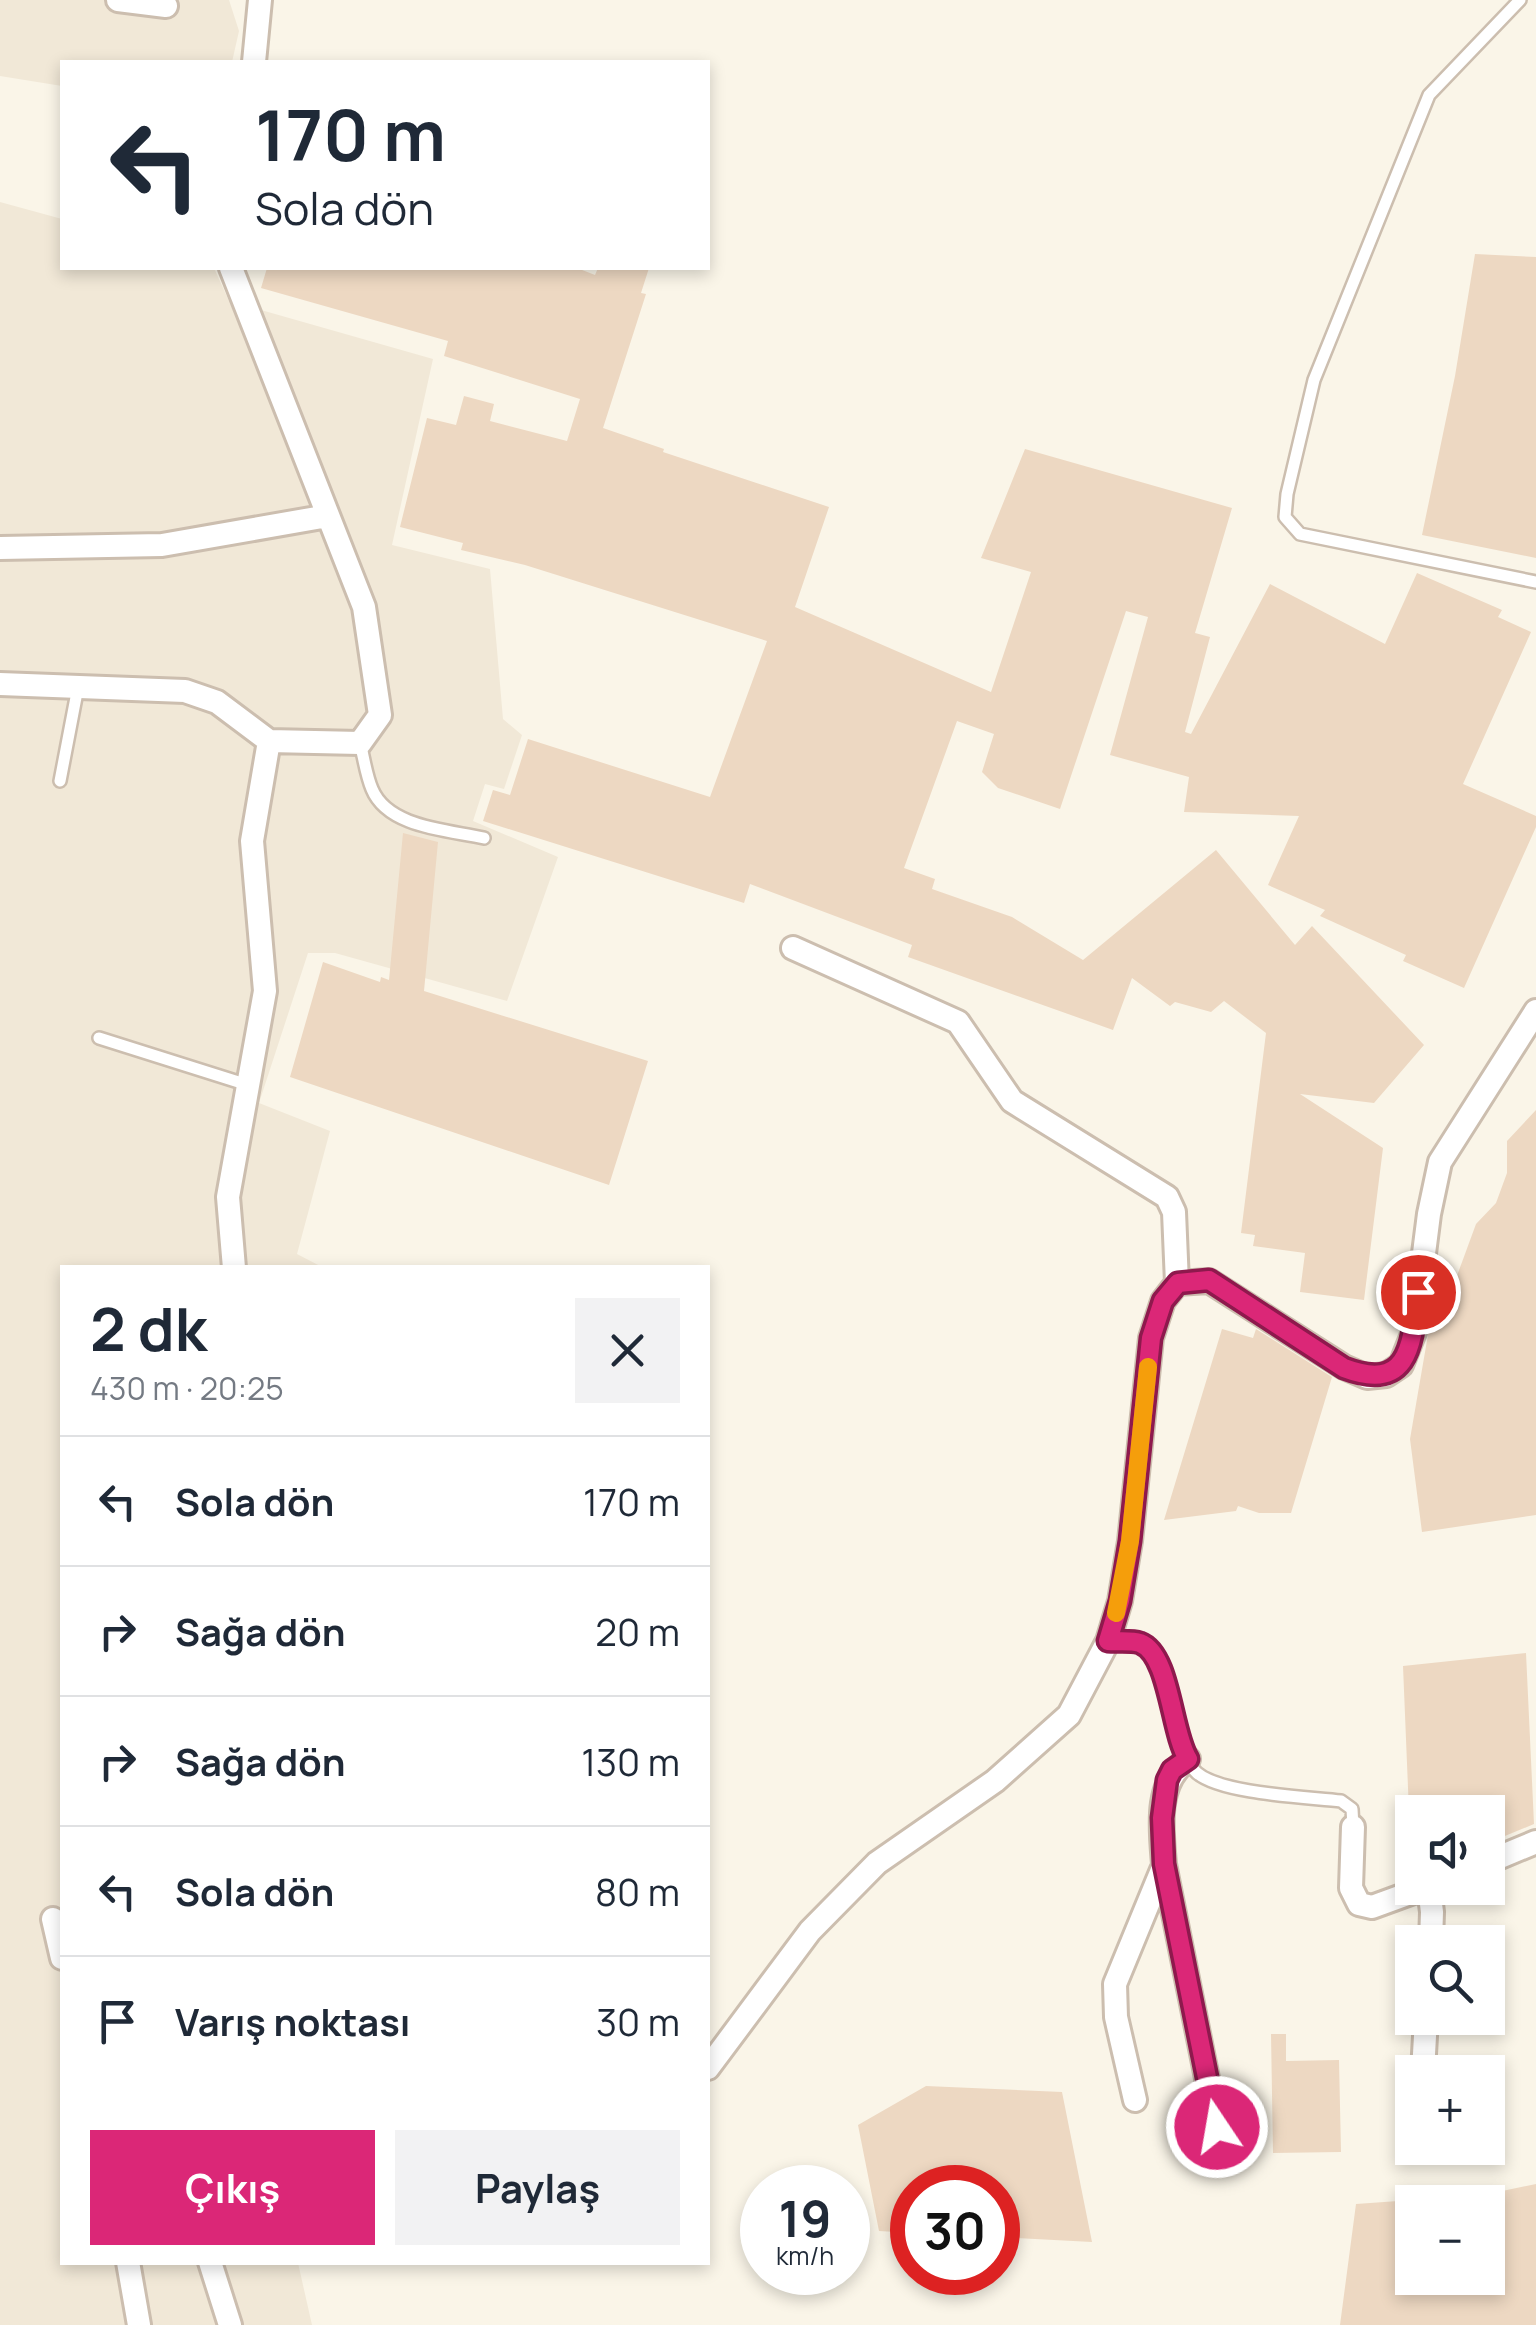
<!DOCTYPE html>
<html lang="tr">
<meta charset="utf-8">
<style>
:root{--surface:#fff;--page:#f2f2f3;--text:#1f2937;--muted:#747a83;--line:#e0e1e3;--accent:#db2777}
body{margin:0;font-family:Manrope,sans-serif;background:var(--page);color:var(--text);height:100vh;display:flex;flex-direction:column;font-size:38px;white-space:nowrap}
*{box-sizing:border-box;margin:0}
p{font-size:32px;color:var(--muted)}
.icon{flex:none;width:55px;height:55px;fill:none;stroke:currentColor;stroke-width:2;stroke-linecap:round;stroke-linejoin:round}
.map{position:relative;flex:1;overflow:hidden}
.sheet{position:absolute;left:60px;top:1265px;width:650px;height:1000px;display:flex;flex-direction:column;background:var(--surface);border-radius:0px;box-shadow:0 5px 15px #0003}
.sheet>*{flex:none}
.guide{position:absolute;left:60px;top:60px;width:650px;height:210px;border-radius:0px;box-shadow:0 5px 15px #0003;background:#fff;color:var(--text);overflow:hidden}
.fabs{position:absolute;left:1395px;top:1795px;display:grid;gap:20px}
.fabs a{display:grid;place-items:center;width:110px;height:110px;border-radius:0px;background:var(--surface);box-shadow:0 5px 15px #0003;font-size:50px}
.speed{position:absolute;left:740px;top:2165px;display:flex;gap:20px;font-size:50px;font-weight:700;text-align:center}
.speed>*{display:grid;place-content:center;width:130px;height:130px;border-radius:50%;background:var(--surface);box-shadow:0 5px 15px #0003;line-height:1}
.speed small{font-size:25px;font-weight:400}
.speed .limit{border:15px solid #d22;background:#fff;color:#111}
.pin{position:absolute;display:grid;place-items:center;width:85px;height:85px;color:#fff;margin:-42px;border:5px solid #fff;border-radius:50%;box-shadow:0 2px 10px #0007}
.me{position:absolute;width:110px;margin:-55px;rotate:348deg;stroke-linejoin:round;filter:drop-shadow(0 0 8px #0008)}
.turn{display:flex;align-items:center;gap:35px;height:210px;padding:0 30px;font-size:45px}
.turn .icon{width:130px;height:130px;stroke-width:2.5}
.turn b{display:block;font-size:70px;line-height:85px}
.round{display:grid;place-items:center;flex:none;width:105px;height:105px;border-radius:0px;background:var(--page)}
.summary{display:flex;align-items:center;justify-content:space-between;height:170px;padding:0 30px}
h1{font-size:60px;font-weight:700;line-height:75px}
.primary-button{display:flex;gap:20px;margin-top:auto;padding:20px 30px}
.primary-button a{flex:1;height:115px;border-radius:0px;background:var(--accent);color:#fff;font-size:40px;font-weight:700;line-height:115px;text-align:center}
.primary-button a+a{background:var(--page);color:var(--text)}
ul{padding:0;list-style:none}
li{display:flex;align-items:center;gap:30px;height:130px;padding:0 30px;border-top:2px solid var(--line)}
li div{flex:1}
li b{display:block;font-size:38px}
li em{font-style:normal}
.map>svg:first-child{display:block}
.residential{fill:#f1e8d7}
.building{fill:#edd8c2}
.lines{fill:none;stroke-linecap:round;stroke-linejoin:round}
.lane-casing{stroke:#ccbeaf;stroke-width:16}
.street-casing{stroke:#ccbeaf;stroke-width:28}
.lane{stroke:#fff;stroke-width:11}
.street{stroke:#fff;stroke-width:22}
.route-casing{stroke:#8e194d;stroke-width:25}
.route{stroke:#db2777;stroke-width:18}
.slow{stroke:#f59e0b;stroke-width:18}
</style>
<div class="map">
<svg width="1536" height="2325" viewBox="0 0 1536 2325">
<rect width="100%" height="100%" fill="#faf5e8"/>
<path class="residential" d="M0,0H229L239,31L232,62H62V86L0,76Z
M0,202L62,219V268H214L229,301L433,359L392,545L490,569L503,719L522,735L504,789L485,784L473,821L558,857L507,1001L335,953H308L259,1103L330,1131L297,1254L322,1267L62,1268V2262L298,2263L312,2325H0Z"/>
<path class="building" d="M1475,254L1536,257V558L1422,535L1455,376Z
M267,268H577L595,275L598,268H649L641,293L646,294L603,428L664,449L663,452L829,507L795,607L991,692L1031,572L981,558L1025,449L1232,508L1195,633L1210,637L1185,732L1191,734L1270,584L1385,644L1417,573L1502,610L1498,617L1531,632L1463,784L1536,816V827L1464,988L1403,961L1406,955L1320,916L1325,910L1268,885L1299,816L1184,812L1189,777L1110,755L1148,617L1126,611L1060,809L998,788L982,772L994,734L957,721L904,868L935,879L932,889L1012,917L1083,960L1216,850L1295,945L1312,926L1424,1045L1374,1103L1300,1094L1383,1148L1364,1300L1300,1292L1305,1253L1253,1246L1255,1235L1241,1233L1266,1033L1224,1001L1211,1012L1175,1002L1170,1006L1132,978L1113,1030L908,957L912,945L750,884L744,903L483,821L493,790L510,795L528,739L710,797L767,641L525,565L461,550L463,543L400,527L427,418L456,425L464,396L494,404L490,421L567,441L580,399L444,356L448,341L261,288Z
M403,833L438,842L424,991L648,1061L609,1185L290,1077L323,962L380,982L381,977L389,980Z
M1536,1110V1515L1422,1532L1410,1439L1434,1300L1447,1303L1476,1224L1496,1203L1507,1173V1141Z
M1222,1329L1253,1338L1256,1329L1332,1377L1291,1513H1259L1238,1506L1236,1511L1164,1520Z
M1526,1653L1534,1824L1488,1843V1812H1409L1403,1666Z
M1271,2034H1286V2061L1339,2060L1341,2152L1273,2153Z
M926,2086L1062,2092L1092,2242L998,2237V2188H912V2233L879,2231L858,2125Z
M1536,2184V2325H1340L1356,2204L1412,2200V2278H1488V2194Z"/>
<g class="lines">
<g class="lane-casing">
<path id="lane" d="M1520,0L1429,95L1314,380L1287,494L1285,517L1300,534L1536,582
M360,743C364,758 366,775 372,789C388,828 449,830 484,838
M60,781L78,687
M99,1038L248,1085
M1108,1641C1117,1642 1130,1640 1139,1643C1176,1654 1166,1746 1197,1773C1222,1794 1307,1797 1341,1801L1352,1809L1353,1827"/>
</g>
<g class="street-casing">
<path id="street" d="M118,0L166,6
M254,62L260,0
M231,268L364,607L380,715L360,743L269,741L252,841L265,991L228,1197L234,1268
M0,548L162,545L328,516
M0,684L185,691L217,702L269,741
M793,948L958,1022L1012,1101L1167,1197L1174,1212L1177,1283
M1188,1759C1155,1782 1161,1828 1164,1864L1224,2163
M1353,1827L1351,1888L1359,1904L1372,1907L1424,1888
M1488,1862L1536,1842
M1429,1888L1432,1912L1431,1942
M53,1919L62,1958
M708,2068L810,1931L877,1863L995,1781L1069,1715L1108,1641L1120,1601L1130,1541L1151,1338L1163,1301L1177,1283L1209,1281L1344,1367L1367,1377L1386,1375L1401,1365L1414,1332L1429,1214L1440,1162L1536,1011
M1423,2072L1426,2018
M1135,2100L1116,2017L1115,1984L1162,1870
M128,2262L139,2325
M210,2262L230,2325"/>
</g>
<use href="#lane" class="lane"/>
<use href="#street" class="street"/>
</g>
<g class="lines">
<g class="route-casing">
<path id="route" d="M1217,2127L1164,1864L1162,1818L1167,1780L1172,1770L1188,1759C1171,1732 1170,1654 1140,1643C1131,1640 1117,1642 1108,1641L1120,1601L1130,1541L1151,1338L1163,1301L1178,1283L1209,1280L1344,1368C1410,1393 1412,1344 1418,1292"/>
</g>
<use href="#route" class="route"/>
<path class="slow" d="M1116,1613L1130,1541L1148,1367"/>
</g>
</svg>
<div class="fabs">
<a><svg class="icon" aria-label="sound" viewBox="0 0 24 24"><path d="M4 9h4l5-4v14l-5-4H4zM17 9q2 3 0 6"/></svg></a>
<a><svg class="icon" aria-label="search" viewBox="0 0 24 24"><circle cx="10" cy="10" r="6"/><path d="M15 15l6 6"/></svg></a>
<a>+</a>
<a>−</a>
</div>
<div class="speed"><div>19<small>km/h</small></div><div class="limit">30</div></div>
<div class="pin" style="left:1418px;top:1292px;background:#d93025"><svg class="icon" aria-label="arrive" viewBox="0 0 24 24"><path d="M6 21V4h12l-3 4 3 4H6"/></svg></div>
<svg class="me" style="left:1217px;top:2127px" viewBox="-20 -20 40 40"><circle r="17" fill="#db2777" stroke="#fff" stroke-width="3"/><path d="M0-11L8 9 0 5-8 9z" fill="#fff"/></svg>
<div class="guide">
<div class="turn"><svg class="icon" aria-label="left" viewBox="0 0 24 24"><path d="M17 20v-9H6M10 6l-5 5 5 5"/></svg><div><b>170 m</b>Sola dön</div></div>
</div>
<section class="sheet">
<div class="summary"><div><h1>2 dk</h1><p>430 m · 20:25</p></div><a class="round"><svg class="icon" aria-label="close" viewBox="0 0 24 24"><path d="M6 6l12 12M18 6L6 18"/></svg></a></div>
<ul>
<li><svg class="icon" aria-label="left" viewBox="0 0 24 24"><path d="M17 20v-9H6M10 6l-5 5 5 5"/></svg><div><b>Sola dön</b></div><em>170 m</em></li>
<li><svg class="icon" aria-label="right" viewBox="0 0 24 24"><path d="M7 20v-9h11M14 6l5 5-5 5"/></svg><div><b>Sağa dön</b></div><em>20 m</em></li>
<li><svg class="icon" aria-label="right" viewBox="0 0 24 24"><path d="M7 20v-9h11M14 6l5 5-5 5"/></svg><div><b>Sağa dön</b></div><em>130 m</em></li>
<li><svg class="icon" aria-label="left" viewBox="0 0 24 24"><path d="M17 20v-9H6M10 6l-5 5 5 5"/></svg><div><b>Sola dön</b></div><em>80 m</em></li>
<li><svg class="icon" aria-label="arrive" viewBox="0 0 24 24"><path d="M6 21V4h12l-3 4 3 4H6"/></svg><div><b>Varış noktası</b></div><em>30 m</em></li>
</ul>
<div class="primary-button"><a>Çıkış</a><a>Paylaş</a></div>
</section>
</div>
